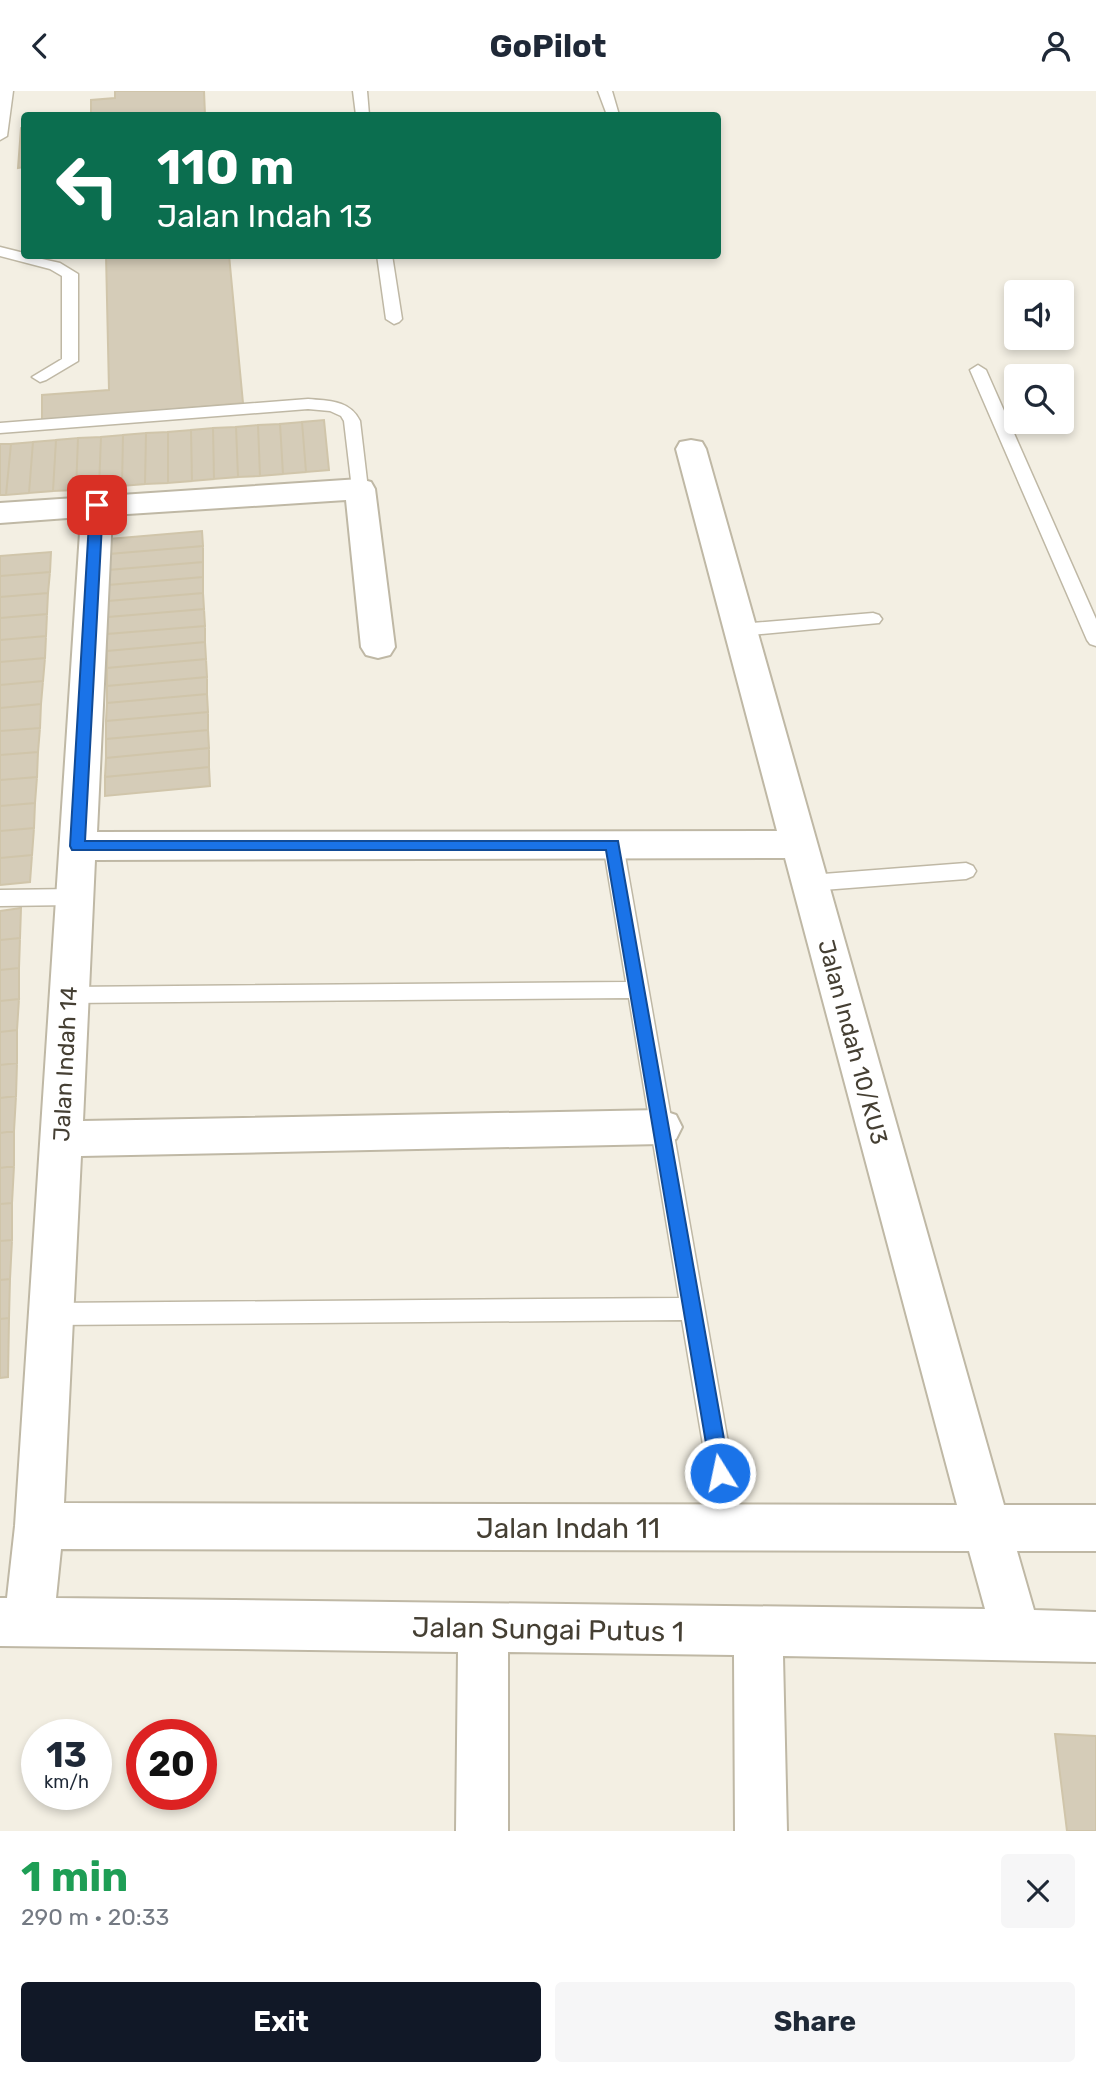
<!DOCTYPE html>
<meta charset="utf-8">
<style>
:root{--surface:#fff;--page:#f6f6f7;--text:#1f2937;--muted:#747a83;--accent:#111827}
body{margin:0;font-family:Rubik,sans-serif;background:var(--page);color:var(--text);height:100vh;display:flex;flex-direction:column;font-size:26px;white-space:nowrap}
*{box-sizing:border-box;margin:0}
p{font-size:23px;color:var(--muted)}
.icon{flex:none;width:38px;height:38px;fill:none;stroke:currentColor;stroke-width:2;stroke-linecap:round;stroke-linejoin:round}
.map{position:relative;height:1740px;overflow:hidden}
.panel{display:flex;flex-direction:column;background:var(--surface);flex:1}
.panel>*{flex:none}
.hud{position:absolute;left:21px;top:21px;width:700px;height:147px;border-radius:7px;box-shadow:0 4px 10px #0003;background:#0b6e4f;color:#fff;overflow:hidden}
.buttons{position:absolute;left:1004px;top:189px;display:grid;gap:14px}
.buttons a{display:grid;place-items:center;width:70px;height:70px;border-radius:7px;background:var(--surface);box-shadow:0 4px 10px #0003;font-size:35px}
.speed{position:absolute;left:21px;top:1628px;display:flex;gap:14px;font-size:35px;font-weight:700;text-align:center}
.speed>*{display:grid;place-content:center;width:91px;height:91px;border-radius:50%;background:var(--surface);box-shadow:0 4px 10px #0003;line-height:1}
.speed small{font-size:18px;font-weight:400}
.speed .limit{border:10px solid #d22;background:#fff;color:#111}
.pin{position:absolute;display:grid;place-items:center;width:60px;height:60px;color:#fff;margin:-30px;border-radius:14px;box-shadow:0 4px 10px #0006}
.me{position:absolute;width:77px;margin:-38px;rotate:350deg;stroke-linejoin:round;filter:drop-shadow(0 0 5px #0008)}
.turn{display:flex;align-items:center;gap:24px;height:147px;padding:0 21px;font-size:32px}
.turn .icon{width:91px;height:91px;stroke-width:2.5}
.turn b{display:block;font-size:49px;line-height:60px}
.round{display:grid;place-items:center;flex:none;width:74px;height:74px;border-radius:7px;background:var(--page)}
.head{display:flex;align-items:center;justify-content:space-between;height:119px;padding:0 21px}
h1{font-size:42px;font-weight:700;line-height:52px;color:#1e9e55}
.button{display:flex;gap:14px;margin-top:auto;padding:14px 21px}
.button a{flex:1;height:80px;border-radius:7px;background:var(--accent);color:#fff;font-size:28px;font-weight:700;line-height:80px;text-align:center}
.button a+a{background:var(--page);color:var(--text)}
header{display:flex;justify-content:space-between;align-items:center;height:91px;padding:0 21px;background:var(--surface);font-size:32px;font-weight:700}
.map>svg:first-child{display:block}
.building{fill:#d5ccb8;stroke:#d0c5aa;stroke-width:2}
.lines{fill:none;stroke-linecap:round;stroke-linejoin:round}
.lane-casing{stroke:#bfb8a5;stroke-width:3}
.street-casing{stroke:#bfb8a5;stroke-width:4}
.lane{fill:#fff;fill-rule:evenodd}
.street{fill:#fff;fill-rule:evenodd}
.route{fill:#1a73e8;stroke:#114b97;stroke-width:2}
.labels{text-anchor:middle;stroke-width:5;stroke-linejoin:round;paint-order:stroke}
.street-label{font-size:23px;fill:#453f33;stroke:#fff}
.near-street-label{font-size:28px;fill:#453f33;stroke:#fff}
</style>
<header><svg class="icon" aria-label="back" viewBox="0 0 24 24"><path d="M15 5l-7 7 7 7"/></svg>GoPilot<svg class="icon" aria-label="person" viewBox="0 0 24 24"><circle cx="12" cy="8" r="4"/><path d="M4 21q1-7 8-7t8 7"/></svg></header>
<div class="map">
<svg width="1096" height="1740" viewBox="0 0 1096 1740">
<rect width="100%" height="100%" fill="#f3efe3"/>
<path class="building" d="M115,0H204L205,24H91V9L115,7Z
M24,36V76L18,77L21,37Z
M106,164H229L243,312L42,330V304L109,299Z
M324,329L329,379L306,381L302,331Z
M302,331L306,381L283,383L280,333Z
M280,333L283,383L260,385L258,334Z
M258,334L260,385L238,386L236,336Z
M236,336L238,386L214,388L213,337Z
M213,337L214,388L192,390L191,339Z
M191,339L192,390L168,392V341Z
M168,341V392L145,393L146,342Z
M146,342L145,393L122,395L123,344Z
M123,344L122,395L99,397L101,346Z
M101,346L99,397L76,399L78,347Z
M78,347L76,399L53,400L56,349Z
M56,349L53,400L29,402L33,351Z
M33,351L29,402L6,404L11,353Z
M0,353H11L6,404H0Z
M202,440L203,455L109,463V448Z
M203,455V471L108,479L109,463Z
M51,461L50,481L0,485V465Z
M203,471V486L108,494V479Z
M50,481L48,502L0,506V485Z
M203,486V502L108,510V494Z
M48,502L47,523L0,527V506Z
M203,502L204,518L108,526V510Z
M204,518L205,535L107,543L108,526Z
M47,523L46,545L0,549V527Z
M205,535V551L107,560V543Z
M46,545L45,567L0,571V549Z
M205,551L206,568L107,577V560Z
M45,567L43,590L0,594V571Z
M206,568L207,586L107,595V577Z
M207,586V603L107,612V595Z
M43,590L41,613L0,617V594Z
M207,603L208,621L106,630L107,612Z
M41,613L40,637L0,640V617Z
M208,621V639L106,648V630Z
M40,637L38,661L0,664V640Z
M208,639L209,657L106,667V648Z
M209,657V676L105,686L106,667Z
M38,661L37,686L0,689V664Z
M209,676L210,695L105,705V686Z
M37,686L35,712L0,715V689Z
M35,712L34,737L0,740V715Z
M34,737L32,764L0,767V740Z
M32,764L30,791L0,794V767Z
M21,817L20,847L0,849V820Z
M20,847L19,877L0,879V849Z
M19,877V908L0,910V879Z
M19,908L17,939L0,941V910Z
M17,939V972L0,974V941Z
M17,972L16,1005L0,1007V974Z
M16,1005L14,1040L0,1042V1007Z
M14,1040V1075L0,1077V1042Z
M14,1075L12,1112L0,1113V1077Z
M12,1112V1149L0,1150V1113Z
M12,1149L10,1188L0,1189V1150Z
M10,1188L9,1227L0,1228V1189Z
M9,1227L8,1286L0,1287V1228Z
M1055,1643L1096,1645V1740H1067Z"/>
<g class="lines">
<g class="lane-casing">
<path id="lane" d="M0,0H13L7,45L0,49Z
M353,0H367L369,24H356Z
M598,0H612L619,24H607Z
M0,156L24,162V164L60,172L78,183V270L46,289L40,291L32,286L62,268V185L50,178L0,165Z
M377,164H392L402,228L399,231L394,233L386,228Z
M978,274L986,279L1096,528V555L1090,553L1087,549L970,279Z
M308,308C329,310 350,309 360,330L368,398L366,402L360,403L352,398L344,330L341,325L330,320L308,318L0,342V332Z
M873,522L879,524L882,528L879,532L740,545L731,539L740,533Z
M613,746L620,748L623,753L743,1437L739,1446L730,1449L721,1446L717,1437L682,1229L51,1234L42,1231L39,1223L42,1215L51,1212L679,1207L629,907L69,912L61,910L58,904L61,898L69,896L626,891L603,753L606,748Z
M966,772L973,775L976,780L973,785L966,788L810,800L803,797L800,792L803,787L810,784Z
M74,798L81,801L84,806L81,811L74,814L0,815V799Z"/>
</g>
<g class="street-casing">
<path id="street" d="M691,349L702,351L706,358L1004,1414H1096V1460H1017L1034,1519L1096,1521V1571L783,1565L787,1740H735L734,1564L508,1561V1740H456L458,1561L0,1555V1507H7L15,1435L81,426L0,432V412L360,388L371,391L375,398L395,556L390,564L378,567L366,564L361,556L346,409L112,424L97,741L777,740L676,358L680,351ZM785,767L957,1414L64,1412L81,1065L661,1053L676,1048L682,1036L676,1024L661,1019L83,1030L95,769ZM61,1458L969,1460L985,1518L56,1507Z"/>
</g>
<use href="#lane" class="lane"/>
<use href="#street" class="street"/>
</g>
<path class="route" d="M97,410L103,414L85,750H618L730,1382L727,1389L720,1391L714,1389L711,1382L606,759H72L70,755L90,414Z"/>
<g class="labels">
<g class="street-label">
<text transform="translate(853 951) rotate(75)" y="8">Jalan Indah 10/KU3</text>
<text transform="translate(65 973) rotate(-87)" y="8">Jalan Indah 14</text>
</g>
<g class="near-street-label">
<text x="568" y="1447">Jalan Indah 11</text>
<text transform="translate(548 1538) rotate(1)" y="10">Jalan Sungai Putus 1</text>
</g>
</g>
</svg>
<div class="buttons">
<a><svg class="icon" aria-label="sound" viewBox="0 0 24 24"><path d="M4 9h4l5-4v14l-5-4H4zM17 9q2 3 0 6"/></svg></a>
<a><svg class="icon" aria-label="search" viewBox="0 0 24 24"><circle cx="10" cy="10" r="6"/><path d="M15 15l6 6"/></svg></a>
</div>
<div class="speed"><div>13<small>km/h</small></div><div class="limit">20</div></div>
<div class="pin" style="left:97px;top:414px;background:#d93025"><svg class="icon" aria-label="arrive" viewBox="0 0 24 24"><path d="M6 21V4h12l-3 4 3 4H6"/></svg></div>
<svg class="me" style="left:720px;top:1382px" viewBox="-20 -20 40 40"><circle r="17" fill="#1a73e8" stroke="#fff" stroke-width="3"/><path d="M0-11L8 9 0 5-8 9z" fill="#fff"/></svg>
<div class="hud">
<div class="turn"><svg class="icon" aria-label="left" viewBox="0 0 24 24"><path d="M17 20v-9H6M10 6l-5 5 5 5"/></svg><div><b>110 m</b>Jalan Indah 13</div></div>
</div>
</div>
<section class="panel">
<div class="head"><div><h1>1 min</h1><p>290 m · 20:33</p></div><a class="round"><svg class="icon" aria-label="close" viewBox="0 0 24 24"><path d="M6 6l12 12M18 6L6 18"/></svg></a></div>
<div class="button"><a>Exit</a><a>Share</a></div>
</section>
